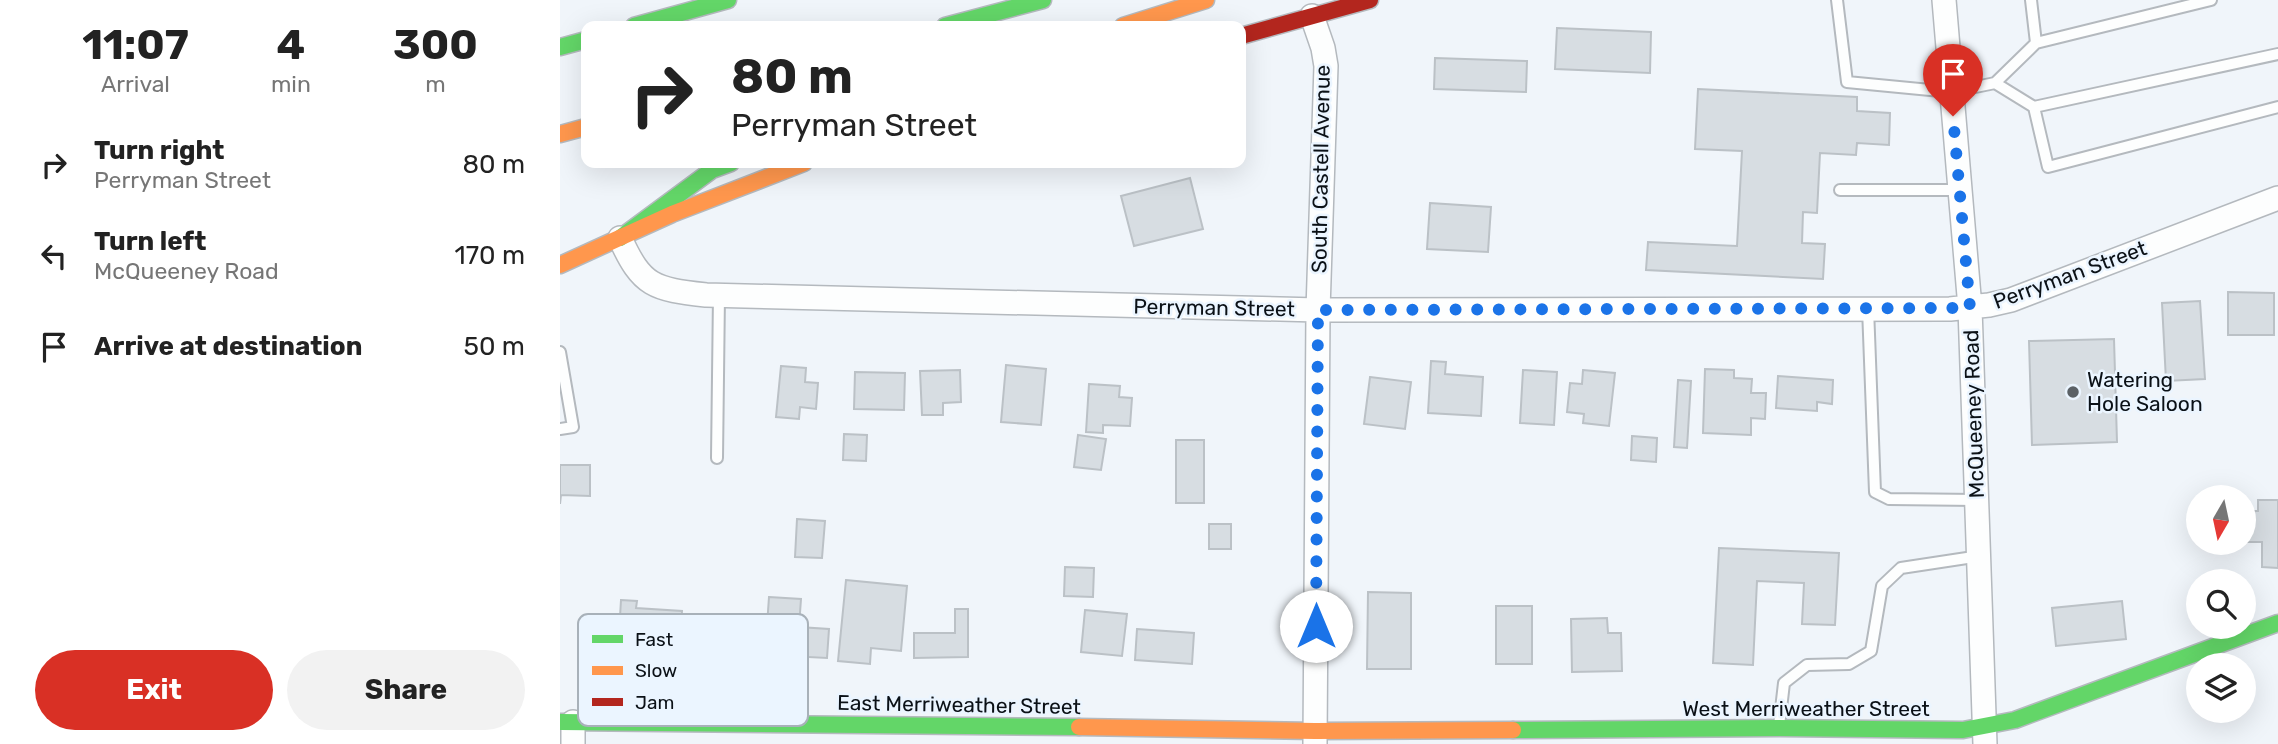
<!DOCTYPE html>
<style>
:root{--surface:#fff;--page:#f2f2f2;--text:#222;--muted:#767676;--accent:#d93025}
body{margin:0;font-family:Rubik,sans-serif;background:var(--page);color:var(--text);height:100vh;display:flex;flex-direction:column;font-size:26px;white-space:nowrap}
*{box-sizing:border-box;margin:0}
p{font-size:23px;color:var(--muted)}
.icon{flex:none;width:38px;height:38px;fill:none;stroke:currentColor;stroke-width:2;stroke-linecap:round;stroke-linejoin:round}
.map{position:relative;flex:1;overflow:hidden}
.details{display:flex;flex-direction:column;background:var(--surface);width:560px}
.details>*{flex:none}
.top-card{position:absolute;left:21px;top:21px;width:665px;height:147px;border-radius:14px;box-shadow:0 7px 28px #0002;background:#fff;color:var(--text);overflow:hidden}
.needle{width:46px;rotate:189deg}
.buttons{position:absolute;left:1626px;top:485px;display:grid;gap:14px}
.buttons a{display:grid;place-items:center;width:70px;height:70px;border-radius:50%;background:var(--surface);box-shadow:0 7px 28px #0002;font-size:35px}
.pin{position:absolute;display:grid;place-items:center;width:60px;height:60px;color:#fff;margin:-72px -30px;border-radius:50% 50% 50% 0;rotate:-45deg;box-shadow:0 0 7px #0007}
.pin .icon{rotate:45deg}
.me{position:absolute;width:77px;margin:-38px;rotate:0deg;stroke-linejoin:round;filter:drop-shadow(0 0 5px #0008)}
.turn{display:flex;align-items:center;gap:24px;height:147px;padding:0 35px;font-size:32px}
.turn .icon{width:91px;height:91px;stroke-width:2.5}
.turn b{display:block;font-size:49px;line-height:60px}
.eta{display:flex;justify-content:space-evenly;align-items:center;height:119px;text-align:center}
.eta b{font-size:42px;font-weight:700;line-height:49px}
.primary-button{display:flex;gap:14px;margin-top:auto;padding:14px 35px}
.primary-button a{flex:1;height:80px;border-radius:42px;background:var(--accent);color:#fff;font-size:28px;font-weight:700;line-height:80px;text-align:center}
.primary-button a+a{background:var(--page);color:var(--text)}
ul{padding:0;list-style:none}
li{display:flex;align-items:center;gap:21px;height:91px;padding:0 35px}
li div{flex:1}
li b{display:block;font-size:26px}
li em{font-style:normal}
main{display:flex;flex:1;min-height:0}
.map>svg:first-child{display:block}
.building{fill:#d7dde2;stroke:#bbc1c6;stroke-width:2}
.lines{fill:none;stroke-linecap:round;stroke-linejoin:round}
.lane-casing{stroke:#b4b9be;stroke-width:14}
.street-casing{stroke:#b4b9be;stroke-width:26}
.fast-casing{stroke:#b4b9be;stroke-width:19}
.slow-casing{stroke:#b4b9be;stroke-width:19}
.jam-casing{stroke:#b4b9be;stroke-width:19}
.lane{stroke:#fdfefe;stroke-width:10}
.street{stroke:#fdfefe;stroke-width:23}
.fast{stroke:#63d668;stroke-width:16}
.slow{stroke:#ff974d;stroke-width:16}
.jam{stroke:#b3261e;stroke-width:16}
.route{stroke:#1a73e8;stroke-width:12;stroke-dasharray:0 21.6}
.poi-dot{fill:#5b6166;stroke:#ebf5ff;stroke-width:2.5}
.labels{text-anchor:middle;stroke-width:5;stroke-linejoin:round;paint-order:stroke}
.street-label{font-size:21px;fill:#0b1117;stroke:#ebf5ff}
.poi-label{font-size:21px;fill:#0b1117;stroke:#ebf5ff;text-anchor:start}
.key{fill:#ebf5ff;stroke:#a8b1b9;stroke-width:2}
.key-label{font-size:19px;fill:#0b1117}
</style>
<main>
<section class="details">
<div class="eta">
<div><b>11:07</b><p>Arrival</p></div>
<div><b>4</b><p>min</p></div>
<div><b>300</b><p>m</p></div>
</div>
<ul>
<li><svg class="icon" aria-label="right" viewBox="0 0 24 24"><path d="M7 20v-9h11M14 6l5 5-5 5"/></svg><div><b>Turn right</b><p>Perryman Street</p></div><em>80 m</em></li>
<li><svg class="icon" aria-label="left" viewBox="0 0 24 24"><path d="M17 20v-9H6M10 6l-5 5 5 5"/></svg><div><b>Turn left</b><p>McQueeney Road</p></div><em>170 m</em></li>
<li><svg class="icon" aria-label="arrive" viewBox="0 0 24 24"><path d="M6 21V4h12l-3 4 3 4H6"/></svg><div><b>Arrive at destination</b></div><em>50 m</em></li>
</ul>
<div class="primary-button"><a>Exit</a><a>Share</a></div>
</section>
<div class="map">
<svg width="1718" height="744" viewBox="0 0 1718 744">
<rect width="100%" height="100%" fill="#f0f5fa"/>
<path class="building" d="M997,28L1091,32L1090,73L995,69Z
M875,58L967,61L966,92L874,89Z
M1138,89L1297,97V111L1330,113L1329,145L1297,143L1296,155L1260,153L1257,213L1243,212L1242,243L1265,244L1263,279L1086,270L1088,242L1177,246L1182,151L1135,149Z
M630,178L643,229L574,246L561,196Z
M870,203L931,207L928,252L867,249Z
M1668,292L1714,293V335H1668Z
M1640,301L1645,379L1606,381L1602,303Z
M1554,339L1557,442L1472,445L1469,341Z
M871,361L886,362L885,374L923,377L921,416L868,413Z
M446,365L486,369L481,425L441,422Z
M221,366L246,368L245,382L258,383L256,409L240,407L239,419L216,417Z
M1145,369L1174,370V378L1192,379L1191,393H1206L1205,419L1191,418V435L1143,433Z
M400,370L401,402L383,403V415H362L360,371Z
M963,370L997,372L994,425L960,423Z
M1023,370L1055,373L1049,426L1023,423L1024,414L1007,412L1010,383L1022,384Z
M295,372L345,373L344,410L294,409Z
M1218,376L1273,380L1272,404L1257,402V411L1216,408Z
M810,377L851,382L845,429L804,424Z
M1118,380L1131,381L1127,448L1114,447Z
M529,384L560,386L559,397L572,398L570,426L543,425V433L526,432Z
M284,434L307,435L306,461L283,460Z
M518,435L546,439L541,470L514,467Z
M1072,436L1097,438L1096,462L1071,460Z
M616,440H644V503H616Z
M0,465H30V496L1,495L0,504Z
M1698,500H1718V568L1702,567V542H1684V511H1698Z
M237,519L265,521L262,558L235,557Z
M649,524H671V549H649Z
M1159,548L1279,553L1275,625L1242,624L1244,583L1197,581L1193,665L1153,663Z
M505,567L534,568L533,597L504,596Z
M286,580L347,586L341,651L311,648L310,664L278,661Z
M808,592L851,593V669H807Z
M209,597L241,599L239,627L269,629L267,658L229,656L227,670L204,668Z
M61,600L77,601L76,608L122,611L119,657L72,655L73,635L59,634Z
M1562,601L1566,639L1496,646L1492,608Z
M936,606H972V664H936Z
M395,609H408V657L354,658V633H395Z
M525,610L567,614L562,656L521,652Z
M1047,618L1048,633H1061L1062,671L1012,672L1011,619Z
M577,629L634,633L632,664L575,660Z"/>
<g class="lines">
<g class="lane-casing">
<path id="lane" d="M1277,0L1287,82L1391,92L1435,83L1476,43L1471,0
M1476,43L1651,0
M1435,83L1474,107L1488,167L1718,107
M1474,107L1718,54
M1280,190H1399
M1308,308L1315,492L1329,499L1417,500
M0,352L13,427L0,429
M157,458L159,295
M1219,726L1224,683L1247,665L1289,664L1311,651L1322,586L1341,568L1420,556"/>
</g>
<g class="street-casing">
<path id="street" d="M1384,0L1410,308L1425,744
M752,16L763,48L766,66L758,310L755,744
M60,238C82,287 94,289 146,295L758,310L1390,309L1429,305L1451,300L1718,198
M13,744V722"/>
</g>
<g class="fast-casing">
<path id="fast" d="M74,26L168,0
M385,26L483,0
M0,47L26,40
M60,238L152,170L171,163
M0,722L519,727
M953,730L1219,728L1403,730L1455,720L1718,623"/>
</g>
<g class="slow-casing">
<path id="slow" d="M563,26L646,0
M0,134L26,127
M0,265L112,214L244,163
M519,727L755,731L953,730"/>
</g>
<g class="jam-casing">
<path id="jam" d="M681,36L810,0"/>
</g>
<use href="#lane" class="lane"/>
<use href="#street" class="street"/>
<use href="#fast" class="fast"/>
<use href="#slow" class="slow"/>
<use href="#jam" class="jam"/>
</g>
<g class="lines">
<path class="route" d="M756,626L758,310L1410,308L1393,116"/>
</g>
<circle class="poi-dot" cx="1513" cy="392" r="7"/>
<g class="labels">
<g class="street-label">
<text transform="translate(761 169) rotate(-89)" y="7">South Castell Avenue</text>
<text transform="translate(1510 275) rotate(-20)" y="7">Perryman Street</text>
<text transform="translate(654 308) rotate(1)" y="7">Perryman Street</text>
<text transform="translate(1414 414) rotate(-92)" y="7">McQueeney Road</text>
<text transform="translate(399 705) rotate(1)" y="7">East Merriweather Street</text>
<text x="1246" y="716">West Merriweather Street</text>
</g>
<g class="poi-label">
<text x="1527" y="387">Watering<tspan x="1527" dy="24">Hole Saloon</tspan></text>
</g>
</g>
<rect x="18" y="614" width="230" height="112" rx="10" class="key"/>
<rect x="32" y="635" width="31" height="8" fill="#63d668"/>
<rect x="32" y="666" width="31" height="9" fill="#ff974d"/>
<rect x="32" y="698" width="31" height="8" fill="#b3261e"/>
<g class="key-label">
<text x="75" y="646">Fast</text>
<text x="75" y="677">Slow</text>
<text x="75" y="709">Jam</text>
</g>
</svg>
<div class="buttons">
<a><svg class="needle" viewBox="-14 -14 28 28"><path d="M0-13l5 13h-10z" fill="#e53935"/><path d="M0 13l5-13h-10z" fill="#767676"/></svg></a>
<a><svg class="icon" aria-label="search" viewBox="0 0 24 24"><circle cx="10" cy="10" r="6"/><path d="M15 15l6 6"/></svg></a>
<a><svg class="icon" aria-label="layers" viewBox="0 0 24 24"><path d="M12 4l9 5-9 5-9-5zM3 14l9 5 9-5"/></svg></a>
</div>
<div class="pin" style="left:1393px;top:116px;background:#d93025"><svg class="icon" aria-label="arrive" viewBox="0 0 24 24"><path d="M6 21V4h12l-3 4 3 4H6"/></svg></div>
<svg class="me" style="left:756px;top:626px" viewBox="-20 -20 40 40"><circle r="19" fill="#fff"/><path d="M0-13L10 11 0 6-10 11z" fill="#1a73e8"/></svg>
<div class="top-card">
<div class="turn"><svg class="icon" aria-label="right" viewBox="0 0 24 24"><path d="M7 20v-9h11M14 6l5 5-5 5"/></svg><div><b>80 m</b>Perryman Street</div></div>
</div>
</div>
</main>
